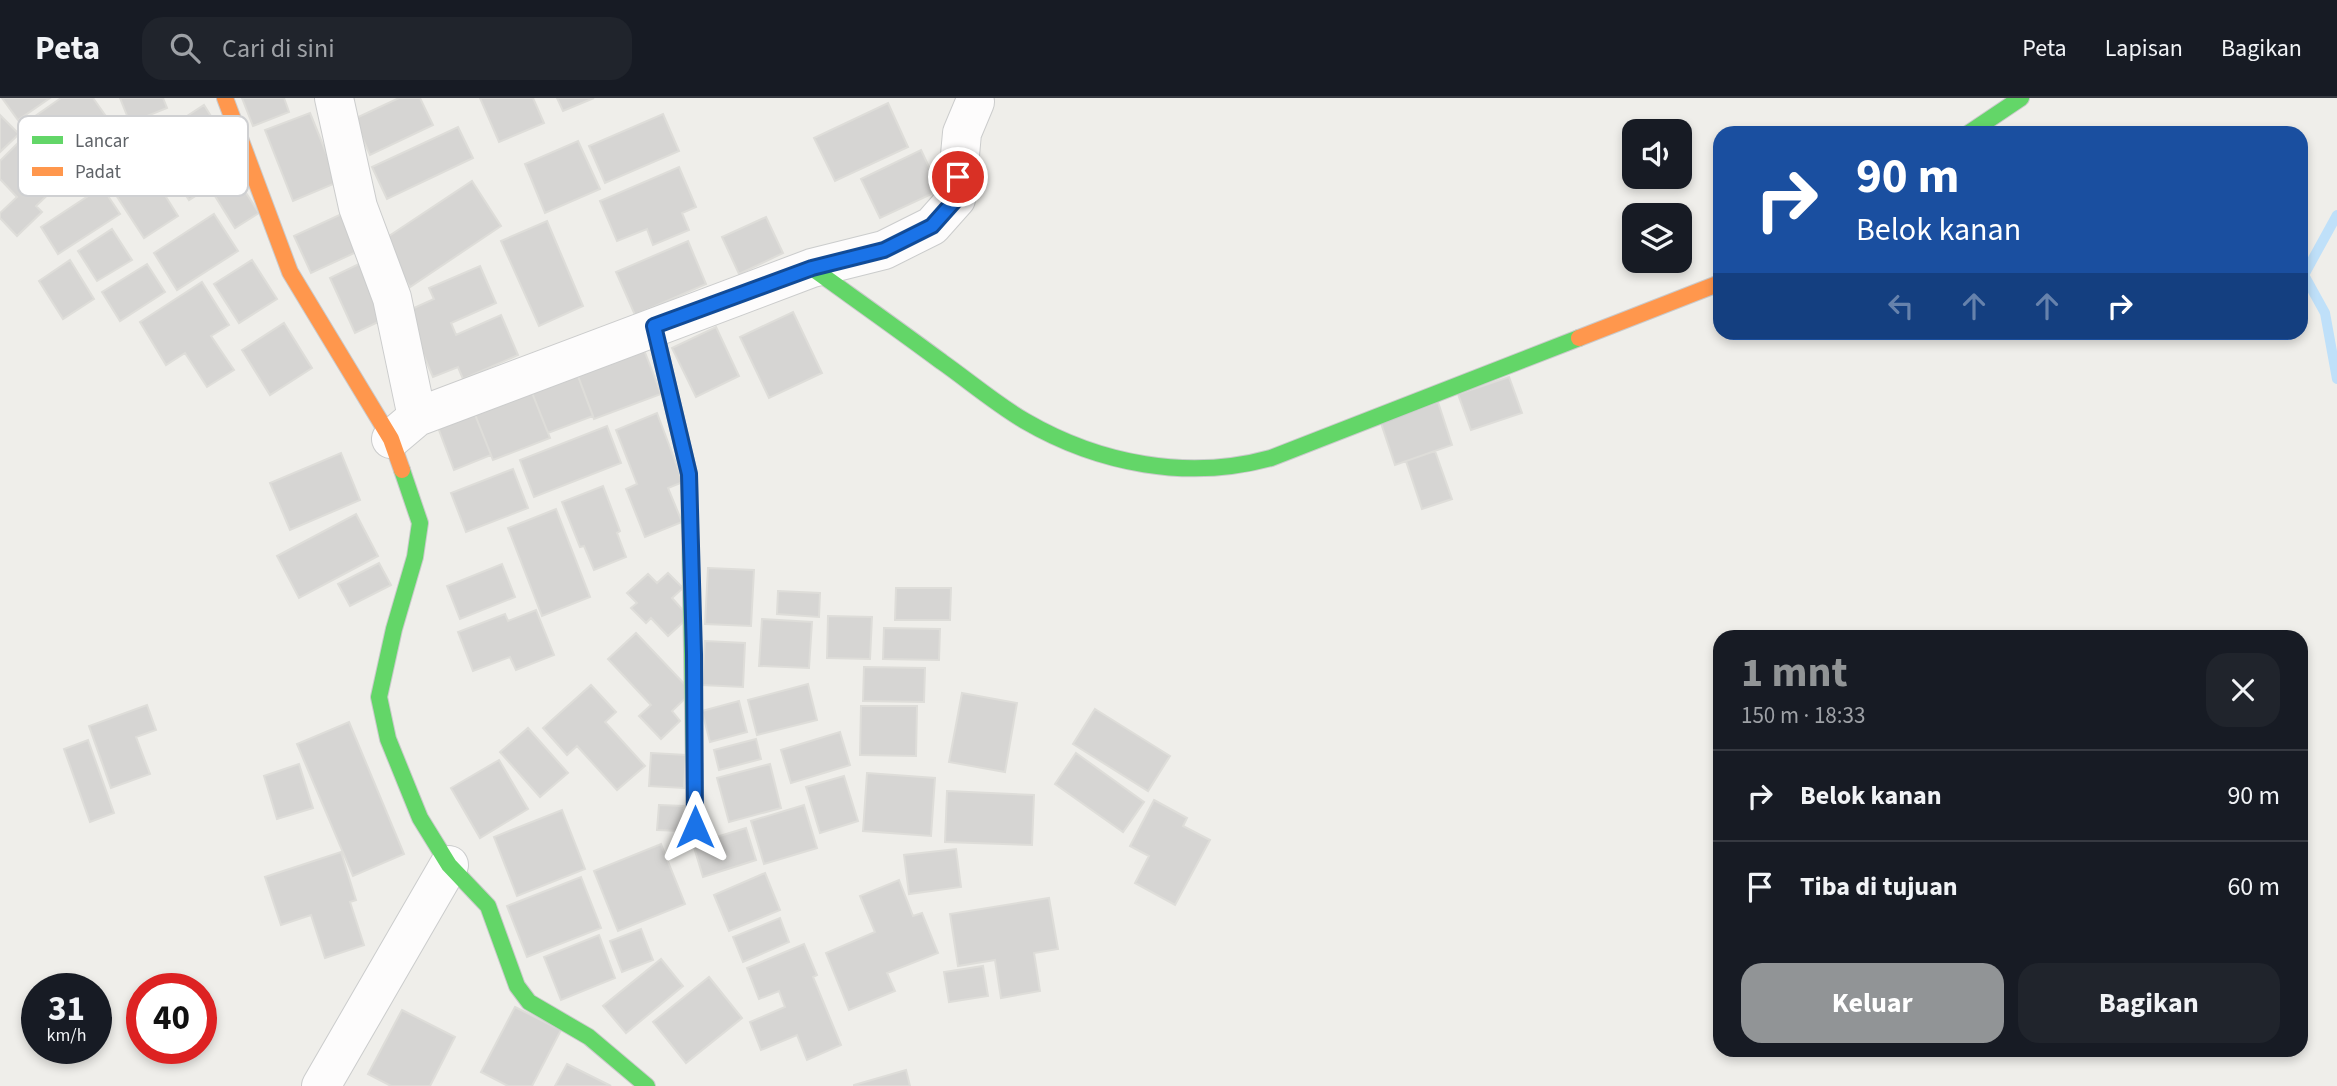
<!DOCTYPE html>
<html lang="id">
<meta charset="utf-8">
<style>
:root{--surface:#171b24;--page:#20242c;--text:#f1f3f6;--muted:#9ea1a6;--line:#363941;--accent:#919496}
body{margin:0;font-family:"Source Sans 3",sans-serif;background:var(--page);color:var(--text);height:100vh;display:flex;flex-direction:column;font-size:26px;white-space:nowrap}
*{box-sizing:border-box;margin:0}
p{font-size:23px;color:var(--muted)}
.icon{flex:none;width:38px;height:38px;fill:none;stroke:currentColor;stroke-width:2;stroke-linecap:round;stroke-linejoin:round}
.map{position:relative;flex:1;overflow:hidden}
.panel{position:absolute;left:1713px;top:532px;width:595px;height:427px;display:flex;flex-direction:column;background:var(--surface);border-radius:21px;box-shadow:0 4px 10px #0003}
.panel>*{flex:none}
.guide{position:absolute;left:1713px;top:28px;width:595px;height:214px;border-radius:21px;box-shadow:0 4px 10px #0003;background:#1a4fa0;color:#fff;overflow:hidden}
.tools{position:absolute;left:1622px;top:21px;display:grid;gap:14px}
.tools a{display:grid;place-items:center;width:70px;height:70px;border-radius:14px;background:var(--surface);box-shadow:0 4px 10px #0003;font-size:35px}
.speed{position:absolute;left:21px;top:875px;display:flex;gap:14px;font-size:35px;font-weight:700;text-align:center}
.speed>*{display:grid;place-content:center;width:91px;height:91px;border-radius:50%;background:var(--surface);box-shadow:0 4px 10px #0003;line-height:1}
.speed small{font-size:18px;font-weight:400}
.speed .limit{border:10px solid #d22;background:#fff;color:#111}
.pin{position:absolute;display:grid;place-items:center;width:60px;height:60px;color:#fff;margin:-30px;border:4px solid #fff;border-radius:50%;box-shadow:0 2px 7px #0007}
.me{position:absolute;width:77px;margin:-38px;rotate:0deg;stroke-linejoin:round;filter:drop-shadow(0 0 5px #0008)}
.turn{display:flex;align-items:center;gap:24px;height:147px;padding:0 28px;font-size:32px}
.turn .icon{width:91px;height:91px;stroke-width:2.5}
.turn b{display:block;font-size:49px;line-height:60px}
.lanes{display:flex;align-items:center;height:66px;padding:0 28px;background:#0003;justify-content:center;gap:35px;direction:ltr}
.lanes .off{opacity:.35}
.round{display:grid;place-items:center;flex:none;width:74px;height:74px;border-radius:21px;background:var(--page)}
.overview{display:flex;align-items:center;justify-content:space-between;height:119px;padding:0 28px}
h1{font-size:42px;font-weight:700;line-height:52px;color:var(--accent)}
.primary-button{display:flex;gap:14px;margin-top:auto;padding:14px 28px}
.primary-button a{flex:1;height:80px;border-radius:21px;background:var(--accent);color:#fff;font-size:28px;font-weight:700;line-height:80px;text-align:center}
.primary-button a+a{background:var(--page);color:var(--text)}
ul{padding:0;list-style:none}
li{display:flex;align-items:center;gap:21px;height:91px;padding:0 28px;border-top:2px solid var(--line)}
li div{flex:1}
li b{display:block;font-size:26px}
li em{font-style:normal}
header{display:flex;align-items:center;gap:42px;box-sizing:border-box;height:98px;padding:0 35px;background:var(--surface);border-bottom:2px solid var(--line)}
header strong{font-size:33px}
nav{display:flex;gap:38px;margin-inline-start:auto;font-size:24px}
.search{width:490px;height:63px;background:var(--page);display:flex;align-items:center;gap:18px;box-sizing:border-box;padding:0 24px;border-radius:21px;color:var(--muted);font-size:26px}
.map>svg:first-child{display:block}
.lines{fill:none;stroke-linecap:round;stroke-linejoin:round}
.stream{stroke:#bfe0f9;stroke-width:10}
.building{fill:#d6d5d3;stroke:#deddd9;stroke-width:2}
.street-casing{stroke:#cbcccc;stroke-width:40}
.fast-casing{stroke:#cacacb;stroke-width:18}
.slow-casing{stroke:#cacacb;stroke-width:18}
.street{stroke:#fdfcfc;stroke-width:38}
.fast{stroke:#63d668;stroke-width:16}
.slow{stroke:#ff974d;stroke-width:16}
.route-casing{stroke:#114b97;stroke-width:18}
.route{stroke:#1a73e8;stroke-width:12}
.key{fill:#fff;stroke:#cfd0d2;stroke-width:2}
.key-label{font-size:19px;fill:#5f6368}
</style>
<header>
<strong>Peta</strong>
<div class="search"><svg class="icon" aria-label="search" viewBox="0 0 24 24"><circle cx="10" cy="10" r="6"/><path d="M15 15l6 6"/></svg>Cari di sini</div>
<nav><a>Peta</a><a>Lapisan</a><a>Bagikan</a></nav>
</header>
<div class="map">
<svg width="2337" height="988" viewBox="0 0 2337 988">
<rect width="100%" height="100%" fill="#efeeea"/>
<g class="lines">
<path class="stream" d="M2337,117L2304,177L2325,215L2337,281"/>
</g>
<path class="building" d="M2,0H50L18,22Z
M61,0H93L115,31L62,67L31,21Z
M120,0H163L167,10L130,25Z
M242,0H284L289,14L253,28Z
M399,0H420L433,27L370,57L354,21Z
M480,0H533L544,25L499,44Z
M557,0H594L563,13Z
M888,5L908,49L835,83L814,40Z
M204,7L214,23L193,35L184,20Z
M310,15L338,84L293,103L265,32Z
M663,16L679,53L605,85L589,48Z
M0,17L19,36L0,54Z
M458,29L473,60L387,101L372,69Z
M217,36L239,70L189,102L167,68Z
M578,43L600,91L545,115L525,66Z
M18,45L58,87L36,108L42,114L17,138L0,120V115L17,99L0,81V63Z
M921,52L940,92L880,120L861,81Z
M679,69L696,109L682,115L689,132L653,147L647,131L617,143L600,103Z
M151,75L178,118L144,140L116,97Z
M472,83L501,128L410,189L380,144Z
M239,84L259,115L235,130L215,98Z
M102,89L120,116L58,156L41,129Z
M348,113L365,150L311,175L294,138Z
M214,116L238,153L177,192L154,155Z
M766,119L783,155L739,176L722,139Z
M547,123L583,208L539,228L501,143Z
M112,131L132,162L97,183L78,153Z
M688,143L706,186L635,217L616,174Z
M70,162L94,201L63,221L39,183Z
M252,162L277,201L239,225L214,186Z
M367,162L393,217L355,235L330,180Z
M147,166L165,194L120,223L102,194Z
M480,168L496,205L451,225L456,237L501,217L518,257L463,281L458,269L433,279L405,214L434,201L429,190Z
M202,184L229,227L211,238L234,272L207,289L185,255L166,267L140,224Z
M793,214L822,275L769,300L740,239Z
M284,225L312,270L270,297L242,252Z
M716,229L739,278L696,299L672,250Z
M641,244L661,296L594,321L575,270Z
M575,270L593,318L548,335L529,287Z
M1509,279L1522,315L1471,332L1458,296Z
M529,287L550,340L493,362L472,309Z
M1438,304L1452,347L1395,367L1381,325Z
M472,309L491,357L454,372L436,324Z
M657,315L683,384L668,390L682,424L645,439L626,391L637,386L616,332Z
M607,328L621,365L534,399L520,362Z
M1435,353L1452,401L1422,411L1406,363Z
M341,355L360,402L290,432L270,385Z
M513,371L528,410L466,434L451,395Z
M603,388L620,433L617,435L626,459L594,472L584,448L580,449L562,404Z
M556,411L590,499L542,518L508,430Z
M356,416L378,458L299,500L277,458Z
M379,465L391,487L350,508L338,486Z
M502,466L515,499L460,521L447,488Z
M708,470L754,472L751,528L705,526Z
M668,475L683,490L672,500L689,519L668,538L651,520L646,525L631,510L637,505L627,495L648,476L657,485Z
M896,490H951L950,522H895Z
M778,493L820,495L819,519L777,516Z
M536,512L554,557L516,572L510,559L473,573L458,534L505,516L508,523Z
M828,518L872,519L870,561L827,560Z
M762,521L812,524L809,570L759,568Z
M884,530L940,531L939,562L883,561Z
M636,535L692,594L672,613L680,623L661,641L639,618L651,607L608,561Z
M705,543L745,545L743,589L702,587Z
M864,569L925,570L924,604L863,603Z
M808,586L817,622L757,637L748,602Z
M591,587L616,614L605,624L645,668L617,692L577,648L567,657L543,630Z
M962,595L1017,605L1005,674L949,664Z
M739,603L747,634L710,644L702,613Z
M147,607L156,632L136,639L150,676L111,690L89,628Z
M861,608H917L916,658L860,657Z
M1095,611L1170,658L1148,693L1073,646Z
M349,624L404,756L353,778L297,646Z
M528,630L568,675L540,699L500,654Z
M840,634L850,667L791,685L781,652Z
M756,641L761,661L719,672L714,652Z
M88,642L114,715L90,724L64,651Z
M651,655L686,657L684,690L649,688Z
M1076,655L1144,704L1123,734L1055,686Z
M499,662L528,711L480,740L451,690Z
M299,666L313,710L277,721L264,678Z
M770,666L781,710L729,724L717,680Z
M867,675L935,680L931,738L863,733Z
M844,678L858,723L820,735L806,689Z
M947,693L1034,697L1032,747L945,744Z
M1154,702L1187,720L1183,728L1210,742L1175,807L1135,785L1149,758L1130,748Z
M659,707L684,708L682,733L657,732Z
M804,707L817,750L764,766L751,723Z
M562,712L585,771L517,798L494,739Z
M746,730L756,762L703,779L693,746Z
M661,746L685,806L618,833L594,773Z
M956,751L961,789L909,796L904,757Z
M341,754L356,802L350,804L364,847L325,860L311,817L281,827L265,779Z
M765,775L780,812L729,833L714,797Z
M581,779L601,830L527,859L507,808Z
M899,782L913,818L922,815L938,855L887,875L895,893L849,912L826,855L875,834L860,798Z
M1049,800L1058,851L1034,855L1040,893L1001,900L995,862L958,868L950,816Z
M780,820L789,844L743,864L733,839Z
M641,831L653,862L622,874L610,843Z
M599,837L615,880L561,902L544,859Z
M804,846L817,877L813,879L841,947L807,962L797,937L761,952L750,924L785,909L779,893L759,901L747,870Z
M661,861L683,888L626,935L603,908Z
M983,868L988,898L949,904L944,874Z
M709,879L742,920L686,965L653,924Z
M515,909L561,932L532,988H508L481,974Z
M402,912L455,939L430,988H391L368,976Z
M567,966L611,988H555Z
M906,972L910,988H854V987Z"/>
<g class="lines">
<g class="street-casing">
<path id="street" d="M334,0L358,109L392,200L417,319
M391,341L417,319L812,170L884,152L932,128L956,101L962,35L975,4
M321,988L449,767"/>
</g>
<g class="fast-casing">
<path id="fast" d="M1969,35L2021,0
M812,170C855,201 899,232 942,264C969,283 996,306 1025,323C1099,366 1188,383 1271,360L1579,240
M654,228L689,376L695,729
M402,372L420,425L415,459L394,531L379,599L388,641L420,720L449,767L488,808L517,888L529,904L589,939L647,988"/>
</g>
<g class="slow-casing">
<path id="slow" d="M225,0L290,174L391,341L402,372
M1579,240L1720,185"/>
</g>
<use href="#street" class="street"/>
<use href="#fast" class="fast"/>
<use href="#slow" class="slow"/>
</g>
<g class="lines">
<g class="route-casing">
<path id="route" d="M695,729L694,556L689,376L654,228L812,170L884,152L932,128L956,101L958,79"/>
</g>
<use href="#route" class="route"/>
</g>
<rect x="18" y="18" width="230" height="80" rx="10" class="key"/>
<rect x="32" y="38" width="31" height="8" fill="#63d668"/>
<rect x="32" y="69" width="31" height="9" fill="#ff974d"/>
<g class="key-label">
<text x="75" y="49">Lancar</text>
<text x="75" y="80">Padat</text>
</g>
</svg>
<div class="tools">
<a><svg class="icon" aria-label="sound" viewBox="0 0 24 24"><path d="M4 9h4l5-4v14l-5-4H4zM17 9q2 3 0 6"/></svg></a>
<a><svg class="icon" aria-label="layers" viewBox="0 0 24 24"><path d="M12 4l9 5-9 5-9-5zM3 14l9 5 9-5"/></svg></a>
</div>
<div class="speed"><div>31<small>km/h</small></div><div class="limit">40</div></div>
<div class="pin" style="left:958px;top:79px;background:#d93025"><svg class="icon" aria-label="arrive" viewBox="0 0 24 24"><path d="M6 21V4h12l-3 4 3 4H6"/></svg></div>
<svg class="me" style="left:695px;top:729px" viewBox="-20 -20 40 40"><path d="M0-17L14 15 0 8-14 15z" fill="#1a73e8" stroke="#fff" stroke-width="4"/></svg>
<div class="guide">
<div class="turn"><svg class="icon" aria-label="right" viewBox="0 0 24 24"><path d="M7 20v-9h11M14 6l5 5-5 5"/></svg><div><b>90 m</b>Belok kanan</div></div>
<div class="lanes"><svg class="icon off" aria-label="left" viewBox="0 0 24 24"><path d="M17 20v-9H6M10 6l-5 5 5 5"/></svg><svg class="icon off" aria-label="ahead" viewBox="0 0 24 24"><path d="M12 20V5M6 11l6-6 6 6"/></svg><svg class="icon off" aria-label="ahead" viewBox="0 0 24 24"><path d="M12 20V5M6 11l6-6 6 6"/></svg><svg class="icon" aria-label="right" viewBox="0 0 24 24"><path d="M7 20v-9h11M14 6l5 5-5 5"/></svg></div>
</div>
<section class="panel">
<div class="overview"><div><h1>1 mnt</h1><p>150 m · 18:33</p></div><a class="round"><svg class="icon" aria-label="close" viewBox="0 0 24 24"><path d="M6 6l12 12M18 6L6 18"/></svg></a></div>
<ul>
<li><svg class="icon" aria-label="right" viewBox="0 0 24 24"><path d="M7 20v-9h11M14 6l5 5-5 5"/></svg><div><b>Belok kanan</b></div><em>90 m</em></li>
<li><svg class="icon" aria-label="arrive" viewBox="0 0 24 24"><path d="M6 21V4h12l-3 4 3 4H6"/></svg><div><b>Tiba di tujuan</b></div><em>60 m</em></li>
</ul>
<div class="primary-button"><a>Keluar</a><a>Bagikan</a></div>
</section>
</div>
